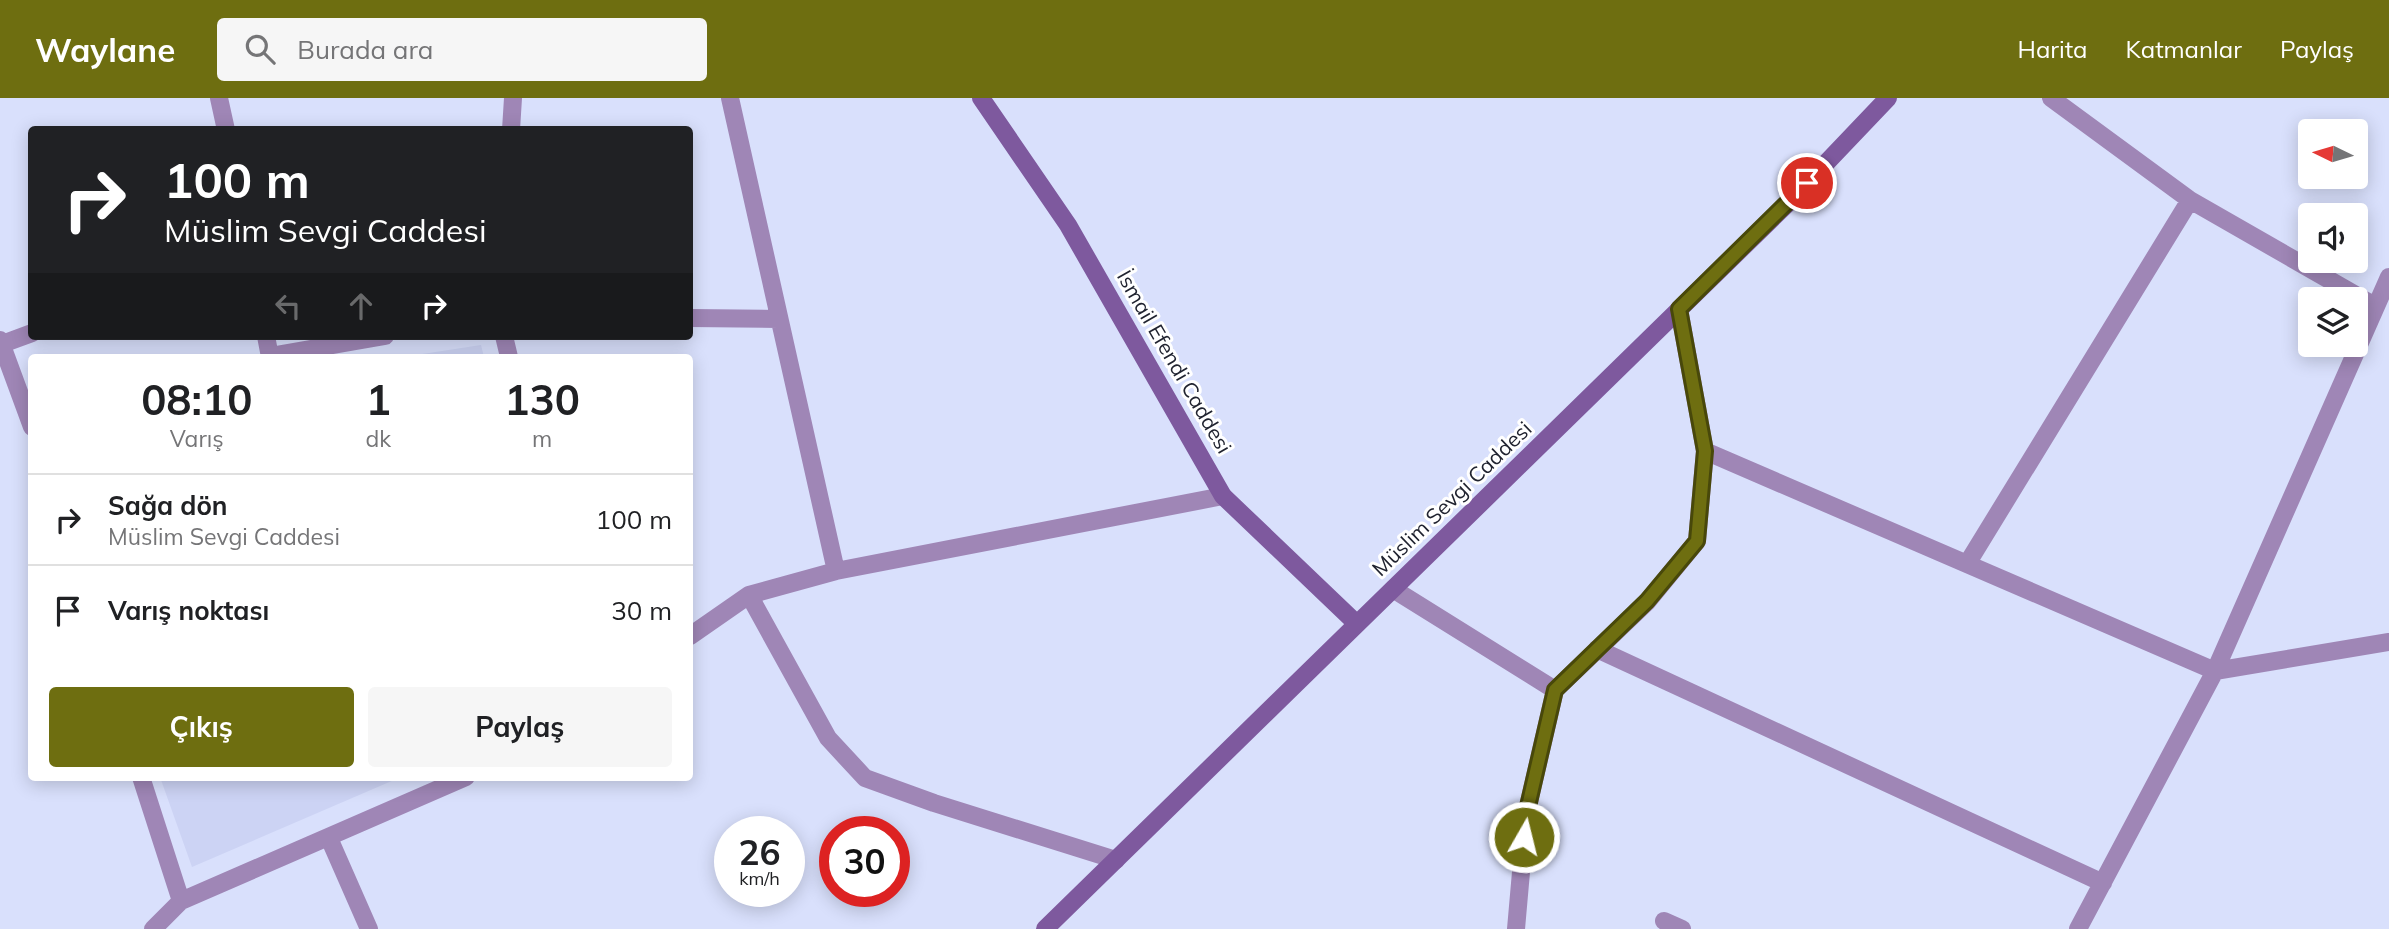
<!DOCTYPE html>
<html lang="tr">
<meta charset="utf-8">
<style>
:root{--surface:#fff;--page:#f6f6f6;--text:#202124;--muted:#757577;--line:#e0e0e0;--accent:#6e6e10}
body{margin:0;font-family:Mulish,sans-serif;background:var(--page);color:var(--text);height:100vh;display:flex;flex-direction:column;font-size:26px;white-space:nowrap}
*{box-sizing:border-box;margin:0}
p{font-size:23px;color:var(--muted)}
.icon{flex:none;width:38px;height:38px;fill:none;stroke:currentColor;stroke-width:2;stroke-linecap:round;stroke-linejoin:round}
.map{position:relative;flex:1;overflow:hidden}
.details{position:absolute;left:28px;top:256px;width:665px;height:427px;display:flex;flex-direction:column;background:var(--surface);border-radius:7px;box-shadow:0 4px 18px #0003}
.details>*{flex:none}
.guide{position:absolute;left:28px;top:28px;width:665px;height:214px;border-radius:7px;box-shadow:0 4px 18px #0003;background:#202124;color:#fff;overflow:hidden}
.needle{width:46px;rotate:275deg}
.buttons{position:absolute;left:2298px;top:21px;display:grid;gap:14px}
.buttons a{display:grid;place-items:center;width:70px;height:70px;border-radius:7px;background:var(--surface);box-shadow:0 4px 18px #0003;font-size:35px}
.speed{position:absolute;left:714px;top:718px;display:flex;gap:14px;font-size:35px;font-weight:700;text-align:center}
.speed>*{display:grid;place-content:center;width:91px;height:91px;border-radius:50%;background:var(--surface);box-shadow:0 4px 18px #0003;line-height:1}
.speed small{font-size:18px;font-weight:400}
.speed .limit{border:10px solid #d22;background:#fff;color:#111}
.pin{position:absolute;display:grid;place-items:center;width:60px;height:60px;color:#fff;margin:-30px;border:4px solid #fff;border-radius:50%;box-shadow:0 2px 7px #0007}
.me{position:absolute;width:77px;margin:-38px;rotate:8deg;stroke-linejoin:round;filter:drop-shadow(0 0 5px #0008)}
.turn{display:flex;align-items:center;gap:24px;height:147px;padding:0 21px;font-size:32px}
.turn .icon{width:91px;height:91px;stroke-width:2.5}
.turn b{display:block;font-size:49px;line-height:60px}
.lanes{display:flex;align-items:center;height:66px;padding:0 21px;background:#0003;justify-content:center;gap:35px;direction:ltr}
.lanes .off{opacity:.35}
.eta{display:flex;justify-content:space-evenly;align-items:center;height:119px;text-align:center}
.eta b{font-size:42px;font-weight:700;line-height:49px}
.button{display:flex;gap:14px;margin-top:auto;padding:14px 21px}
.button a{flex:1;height:80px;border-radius:7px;background:var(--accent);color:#fff;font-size:28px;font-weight:700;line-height:80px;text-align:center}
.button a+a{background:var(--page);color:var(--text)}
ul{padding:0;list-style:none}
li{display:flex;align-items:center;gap:21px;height:91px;padding:0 21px;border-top:2px solid var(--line)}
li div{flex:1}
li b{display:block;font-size:26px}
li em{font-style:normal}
header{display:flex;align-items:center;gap:42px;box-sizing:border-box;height:98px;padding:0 35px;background:var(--accent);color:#fff}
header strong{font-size:33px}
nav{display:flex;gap:38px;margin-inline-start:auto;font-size:24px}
.search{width:490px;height:63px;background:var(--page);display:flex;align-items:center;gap:18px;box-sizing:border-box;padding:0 24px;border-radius:7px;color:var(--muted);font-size:26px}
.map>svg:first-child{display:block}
.built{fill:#ccd3f4}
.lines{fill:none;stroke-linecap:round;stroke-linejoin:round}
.street{stroke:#9f86b6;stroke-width:18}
.secondary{stroke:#7e599e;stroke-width:18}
.route-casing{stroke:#48480a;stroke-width:18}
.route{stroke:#6e6e10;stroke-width:12}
.labels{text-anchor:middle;stroke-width:6;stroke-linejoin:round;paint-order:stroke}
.street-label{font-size:21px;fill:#202330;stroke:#fff}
</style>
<header>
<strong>Waylane</strong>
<div class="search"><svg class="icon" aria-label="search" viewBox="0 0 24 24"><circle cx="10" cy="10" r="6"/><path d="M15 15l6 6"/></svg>Burada ara</div>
<nav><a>Harita</a><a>Katmanlar</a><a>Paylaş</a></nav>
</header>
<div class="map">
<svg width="2389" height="831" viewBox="0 0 2389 831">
<rect width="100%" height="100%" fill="#d9e0fc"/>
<path class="built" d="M481,247L484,259H403Z
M160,679H401L192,769Z"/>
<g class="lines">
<path class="street" d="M219,0L226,32
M730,0L836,473
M2051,0L2190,102
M511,32L513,0
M690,220L778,221
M266,238L270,259
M504,238L509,259
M0,242L32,329
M2,246L32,235
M270,258L385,238
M1705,353L2215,573L2389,544
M1967,466L2190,102L2375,208
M1393,491L1555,592L1526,717L1516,831
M749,497L828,640L865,680L934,705L1116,762
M690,538L749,497L836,473L1223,398
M1597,551L2103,785
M1555,592L1647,504L1697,443L1705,353L1679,211
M141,679L181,803
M329,740L369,831
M1664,823L1682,831
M153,831L181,803L466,679
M2078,831L2215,573L2389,179"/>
<path class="secondary" d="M981,0L1068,127L1223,398L1357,526
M1045,831L1788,105L1888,0"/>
</g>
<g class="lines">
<g class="route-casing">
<path id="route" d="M1524,739L1526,717L1555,592L1647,503L1697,443L1705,353L1679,211L1807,85"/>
</g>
<use href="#route" class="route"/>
</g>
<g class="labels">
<g class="street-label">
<text transform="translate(1174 264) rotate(60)" y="7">İsmail Efendi Caddesi</text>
<text transform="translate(1452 401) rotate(-44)" y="7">Müslim Sevgi Caddesi</text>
</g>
</g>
</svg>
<div class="buttons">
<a><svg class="needle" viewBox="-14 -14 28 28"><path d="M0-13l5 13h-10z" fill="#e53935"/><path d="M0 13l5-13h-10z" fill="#757577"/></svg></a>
<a><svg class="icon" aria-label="sound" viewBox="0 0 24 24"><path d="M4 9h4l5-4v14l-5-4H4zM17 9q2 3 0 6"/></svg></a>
<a><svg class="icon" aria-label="layers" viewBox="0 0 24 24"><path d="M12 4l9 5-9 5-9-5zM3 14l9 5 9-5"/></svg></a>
</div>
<div class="speed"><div>26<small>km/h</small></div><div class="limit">30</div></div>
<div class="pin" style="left:1807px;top:85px;background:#d93025"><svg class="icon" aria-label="arrive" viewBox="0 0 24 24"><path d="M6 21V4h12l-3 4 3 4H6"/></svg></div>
<svg class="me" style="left:1524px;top:739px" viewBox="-20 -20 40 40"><circle r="17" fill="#6e6e10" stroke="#fff" stroke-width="3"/><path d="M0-11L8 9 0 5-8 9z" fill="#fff"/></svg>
<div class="guide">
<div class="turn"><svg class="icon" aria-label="right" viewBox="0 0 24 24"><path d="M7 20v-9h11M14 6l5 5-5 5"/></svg><div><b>100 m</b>Müslim Sevgi Caddesi</div></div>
<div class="lanes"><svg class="icon off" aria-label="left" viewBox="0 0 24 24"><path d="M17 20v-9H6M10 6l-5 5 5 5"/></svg><svg class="icon off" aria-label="ahead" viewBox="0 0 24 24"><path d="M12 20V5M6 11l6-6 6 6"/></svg><svg class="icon" aria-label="right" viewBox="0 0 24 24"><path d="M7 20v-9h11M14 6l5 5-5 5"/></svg></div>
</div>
<section class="details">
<div class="eta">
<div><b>08:10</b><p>Varış</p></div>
<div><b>1</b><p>dk</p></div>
<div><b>130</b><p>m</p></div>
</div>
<ul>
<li><svg class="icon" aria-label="right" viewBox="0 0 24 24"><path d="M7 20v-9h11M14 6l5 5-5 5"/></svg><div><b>Sağa dön</b><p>Müslim Sevgi Caddesi</p></div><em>100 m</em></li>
<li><svg class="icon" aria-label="arrive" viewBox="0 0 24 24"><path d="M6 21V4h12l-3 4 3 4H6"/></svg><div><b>Varış noktası</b></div><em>30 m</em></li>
</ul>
<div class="button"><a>Çıkış</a><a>Paylaş</a></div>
</section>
</div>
